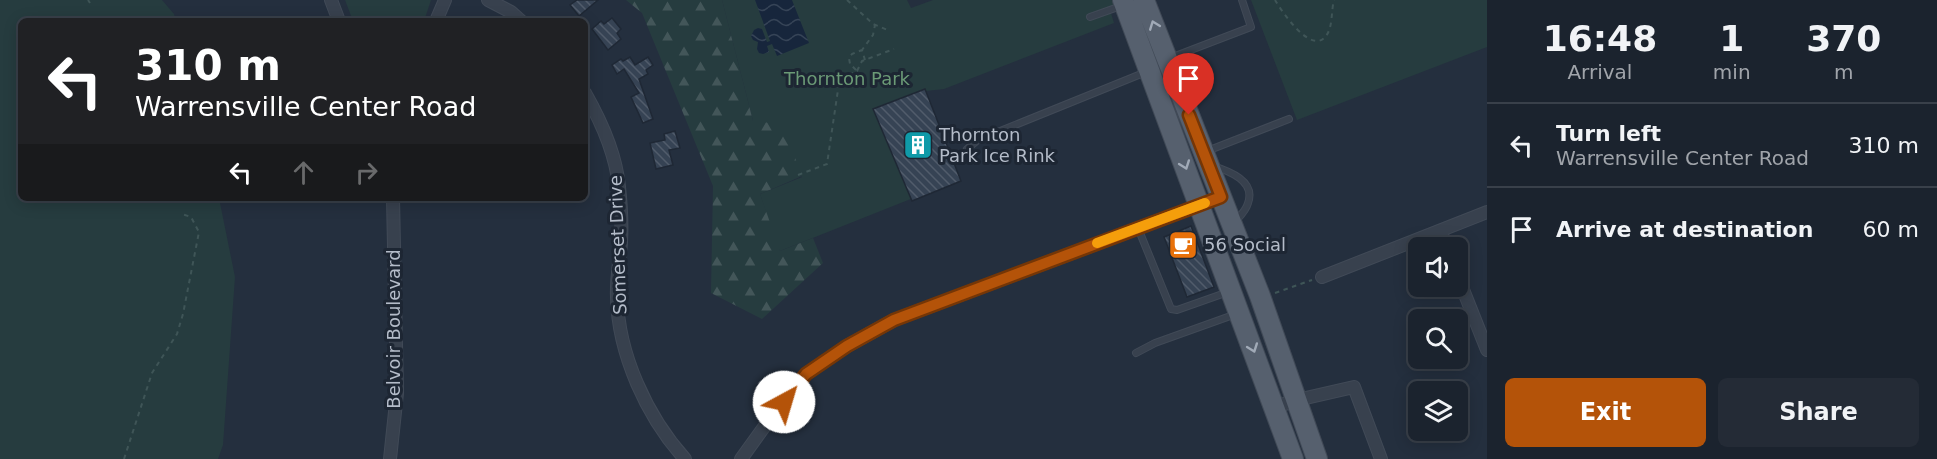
<!DOCTYPE html>
<style>
:root{--surface:#1b232e;--page:#242b36;--text:#f1f3f6;--muted:#a0a4aa;--line:#39404a;--accent:#b45309}
body{margin:0;font-family:"DejaVu Sans",sans-serif;background:var(--page);color:var(--text);height:100vh;display:flex;flex-direction:column;font-size:22px;white-space:nowrap}
*{box-sizing:border-box;margin:0}
p{font-size:20px;color:var(--muted)}
.icon{flex:none;width:33px;height:33px;fill:none;stroke:currentColor;stroke-width:2;stroke-linecap:round;stroke-linejoin:round}
.map{position:relative;flex:1;overflow:hidden}
.panel{display:flex;flex-direction:column;background:var(--surface);width:450px}
.panel>*{flex:none}
.banner{position:absolute;left:18px;top:18px;width:570px;height:183px;border-radius:9px;box-shadow:0 3px 15px #0003,0 0 0 2px var(--line);background:#202124;color:#fff;overflow:hidden}
.controls{position:absolute;left:1408px;top:237px;display:grid;gap:12px}
.controls a{display:grid;place-items:center;width:60px;height:60px;border-radius:9px;background:var(--surface);box-shadow:0 3px 15px #0003,0 0 0 2px var(--line);font-size:30px}
.pin{position:absolute;display:grid;place-items:center;width:51px;height:51px;color:#fff;margin:-62px -26px;border-radius:50% 50% 50% 0;rotate:-45deg;box-shadow:0 0 6px #0007}
.pin .icon{rotate:45deg}
.me{position:absolute;width:66px;margin:-33px;rotate:39deg;stroke-linejoin:round;filter:drop-shadow(0 0 4px #0008)}
.turn{display:flex;align-items:center;gap:21px;height:126px;padding:0 18px;font-size:27px}
.turn .icon{width:78px;height:78px;stroke-width:2.5}
.turn b{display:block;font-size:42px;line-height:51px}
.lanes{display:flex;align-items:center;height:57px;padding:0 18px;background:#0003;justify-content:center;gap:30px;direction:ltr}
.lanes .off{opacity:.35}
.eta{display:flex;justify-content:space-evenly;align-items:center;height:102px;text-align:center}
.eta b{font-size:36px;font-weight:800;line-height:42px}
.cta{display:flex;gap:12px;margin-top:auto;padding:12px 18px}
.cta a{flex:1;height:69px;border-radius:9px;background:var(--accent);color:#fff;font-size:24px;font-weight:800;line-height:69px;text-align:center}
.cta a+a{background:var(--page);color:var(--text)}
ul{padding:0;list-style:none}
li{display:flex;align-items:center;gap:18px;height:84px;padding:0 18px;border-top:2px solid var(--line)}
li div{flex:1}
li b{display:block;font-size:22px}
li em{font-style:normal}
main{display:flex;flex:1;min-height:0}
.map>svg:first-child{display:block}
.green{fill:#263c3f}
.forest{fill:url(#forest-firs)}
.water{fill:url(#water-waves)}
.building{fill:url(#building-back-hatch);stroke:#1f2835;stroke-width:1.5}
.lines{fill:none;stroke-linecap:round;stroke-linejoin:round}
.lane-casing{stroke:#414a57;stroke-width:8}
.street-casing{stroke:#414a57;stroke-width:14}
.primary-casing{stroke:#414a57;stroke-width:22}
.path{stroke:#3f5557;stroke-width:2;stroke-dasharray:4.5 4.5;stroke-linecap:butt}
.lane{stroke:#38414e;stroke-width:6}
.street{stroke:#38414e;stroke-width:12}
.primary{stroke:#56606e;stroke-width:20}
.oneway{stroke:#a1aab7}
.route-casing{stroke:#753606;stroke-width:15}
.route{stroke:#b45309;stroke-width:10}
.slow{stroke:#f59e0b;stroke-width:10}
.labels{text-anchor:middle;stroke-width:6;stroke-linejoin:round;paint-order:stroke}
.park-label{font-size:18px;fill:#6b9a76;stroke:#1d2633}
.poi-label{font-size:18px;fill:#b4bcc9;stroke:#1d2633;text-anchor:start}
.street-label{font-size:18px;fill:#b4bcc9;stroke:#1d2633}
</style>
<main>
<div class="map">
<svg width="1487" height="459" viewBox="0 0 1487 459">
<defs>
<pattern id="forest-firs" width="22" height="20" patternUnits="userSpaceOnUse" patternTransform="scale(1.5)"><rect width="22" height="20" fill="#263c3f"/><path d="M5 1l3.5 6h-7zM16 11l3.5 6h-7z" fill="#435659"/></pattern>
<pattern id="water-waves" width="16" height="10" patternUnits="userSpaceOnUse" patternTransform="scale(1.5)"><rect width="16" height="10" fill="#17263c"/><path d="M0 5q4-4 8 0t8 0" fill="none" stroke="#364457"/></pattern>
<pattern id="building-back-hatch" width="6" height="6" patternUnits="userSpaceOnUse" patternTransform="scale(1.5)"><rect width="6" height="6" fill="#364354"/><path d="M-1 5l2 2M0 0l6 6M5-1l2 2" fill="none" stroke="#515c6b"/></pattern>
</defs>
<rect width="100%" height="100%" fill="#242f3e"/>
<path class="green" d="M0,0H162L174,14L176,21H21V198H219L235,277L223,445L218,459H0Z
M345,0H431L424,21H353Z
M722,0H907L911,8L933,0H1123L1110,10L1114,23L944,89L926,91L956,181L780,251L777,247L760,194L802,177L753,121Z
M1251,0H1487V47L1297,120Z"/>
<path class="forest" d="M626,0H722L753,121L782,124L802,176L760,194L780,251L813,238L823,263L762,319L711,293L713,186L642,13Z"/>
<path class="water" d="M755,0H792L809,43L777,56L772,44L767,46L769,52L763,54L759,53L757,49L758,42L753,40L751,36L754,30L758,28L762,29L767,42L770,41Z"/>
<path class="building" d="M577,0H598L579,16L570,5Z
M612,18L621,29L617,33L621,39L608,50L592,29L601,21L604,24Z
M630,57L635,65L648,57L653,65L646,70L648,74L639,79L653,119L643,123L631,97L639,93L624,69L617,74L612,65L621,59L623,61Z
M925,89L961,181L912,201L873,109Z
M675,131L680,148L669,150L673,165L656,169L650,143L665,140L664,134Z
M1191,226L1214,287L1187,297L1164,237Z"/>
<g class="lines">
<g class="lane-casing">
<path id="lane" d="M1090,17L1121,6
M1170,58L1251,27L1242,0
M967,149L978,140L1146,72
M1207,151L1289,119
M1213,166C1229,171 1256,181 1248,203C1246,211 1239,217 1234,223
M1138,228L1171,309L1177,310L1228,292
M1136,353L1155,343L1236,314"/>
</g>
<g class="street-casing">
<path id="street" d="M331,0L339,21
M488,0L511,12L521,21
M436,21L445,0
M585,93C601,121 616,154 619,187C621,205 622,224 621,242C620,260 616,279 617,297C618,354 647,417 685,459
M1441,232L1447,248
M1322,277L1487,212
M1458,277L1487,350
M1275,407L1297,400L1354,387L1381,459
M390,459L397,393L393,198
M741,459L772,416L806,374L847,346L894,320L1221,197"/>
</g>
<g class="primary-casing">
<path id="primary" d="M1123,0L1293,459
M1144,0L1260,296L1317,459"/>
</g>
<path class="path" d="M88,0L90,3
M847,0L873,24L890,31
M1275,0C1281,10 1311,56 1326,36C1333,27 1331,11 1334,0
M865,60L862,50L873,35L875,25
M856,70L850,64L849,58L852,54L862,50
M798,175L827,164L839,83L844,77L857,71L862,61L894,49
M1275,293L1312,280
M124,459L152,373L177,334L183,314L199,232L191,217L182,214"/>
<use href="#lane" class="lane"/>
<use href="#street" class="street"/>
<use href="#primary" class="primary"/>
</g>
<defs><path id="oneway-chevron" d="M-2-3.5L2.5 0L-2 3.5" fill="none" stroke-width="1.6" stroke-linecap="round" stroke-linejoin="round" transform="scale(1.5)"/></defs>
<g class="oneway">
<use href="#oneway-chevron" transform="translate(1154 25) rotate(-111)"/>
<use href="#oneway-chevron" transform="translate(1185 165) rotate(70)"/>
<use href="#oneway-chevron" transform="translate(1253 348) rotate(70)"/>
</g>
<g class="lines">
<g class="route-casing">
<path id="route" d="M784,402L806,374L847,346L894,320L1221,197L1189,115"/>
</g>
<use href="#route" class="route"/>
<path class="slow" d="M1097,243L1205,203"/>
</g>
<defs>
<g id="building-square" transform="scale(1.5)"><rect x="-9" y="-9" width="18" height="18" rx="4" fill="#0f9aa8" stroke="#1d2633"/><path d="M-4-6H4V6H1V3H-1V6H-4ZM-2.5-4.3h1.7v1.8h-1.7ZM.8-4.3h1.7v1.8H.8ZM-2.5-1h1.7V.8h-1.7ZM.8-1h1.7V.8H.8Z" fill="#fff"/></g>
<g id="cafe-square" transform="scale(1.5)"><rect x="-9" y="-9" width="18" height="18" rx="4" fill="#e8710a" stroke="#1d2633"/><path d="M-5.5-4.5H6V0H3Q3 3.5 0 3.5H-2.5Q-5.5 3.5-5.5 0ZM3-3.2v2h1.7v-2ZM-6 4.5H4V6H-6Z" fill="#fff"/></g>
</defs>
<g fill-rule="evenodd">
<use href="#building-square" x="918" y="145"/>
<use href="#cafe-square" x="1183" y="245"/>
</g>
<g class="labels">
<g class="park-label">
<text x="847" y="85">Thornton Park</text>
</g>
<g class="poi-label">
<text x="939" y="141">Thornton<tspan x="939" dy="21">Park Ice Rink</tspan></text>
<text x="1204" y="251">56 Social</text>
</g>
<g class="street-label">
<text transform="translate(618 245) rotate(-92)" y="6">Somerset Drive</text>
<text transform="translate(394 329) rotate(-90)" y="6">Belvoir Boulevard</text>
</g>
</g>
</svg>
<div class="controls">
<a><svg class="icon" aria-label="sound" viewBox="0 0 24 24"><path d="M4 9h4l5-4v14l-5-4H4zM17 9q2 3 0 6"/></svg></a>
<a><svg class="icon" aria-label="search" viewBox="0 0 24 24"><circle cx="10" cy="10" r="6"/><path d="M15 15l6 6"/></svg></a>
<a><svg class="icon" aria-label="layers" viewBox="0 0 24 24"><path d="M12 4l9 5-9 5-9-5zM3 14l9 5 9-5"/></svg></a>
</div>
<div class="pin" style="left:1189px;top:115px;background:#d93025"><svg class="icon" aria-label="arrive" viewBox="0 0 24 24"><path d="M6 21V4h12l-3 4 3 4H6"/></svg></div>
<svg class="me" style="left:784px;top:402px" viewBox="-20 -20 40 40"><circle r="19" fill="#fff"/><path d="M0-13L10 11 0 6-10 11z" fill="#b45309"/></svg>
<div class="banner">
<div class="turn"><svg class="icon" aria-label="left" viewBox="0 0 24 24"><path d="M17 20v-9H6M10 6l-5 5 5 5"/></svg><div><b>310 m</b>Warrensville Center Road</div></div>
<div class="lanes"><svg class="icon" aria-label="left" viewBox="0 0 24 24"><path d="M17 20v-9H6M10 6l-5 5 5 5"/></svg><svg class="icon off" aria-label="ahead" viewBox="0 0 24 24"><path d="M12 20V5M6 11l6-6 6 6"/></svg><svg class="icon off" aria-label="right" viewBox="0 0 24 24"><path d="M7 20v-9h11M14 6l5 5-5 5"/></svg></div>
</div>
</div>
<section class="panel">
<div class="eta">
<div><b>16:48</b><p>Arrival</p></div>
<div><b>1</b><p>min</p></div>
<div><b>370</b><p>m</p></div>
</div>
<ul>
<li><svg class="icon" aria-label="left" viewBox="0 0 24 24"><path d="M17 20v-9H6M10 6l-5 5 5 5"/></svg><div><b>Turn left</b><p>Warrensville Center Road</p></div><em>310 m</em></li>
<li><svg class="icon" aria-label="arrive" viewBox="0 0 24 24"><path d="M6 21V4h12l-3 4 3 4H6"/></svg><div><b>Arrive at destination</b></div><em>60 m</em></li>
</ul>
<div class="cta"><a>Exit</a><a>Share</a></div>
</section>
</main>
